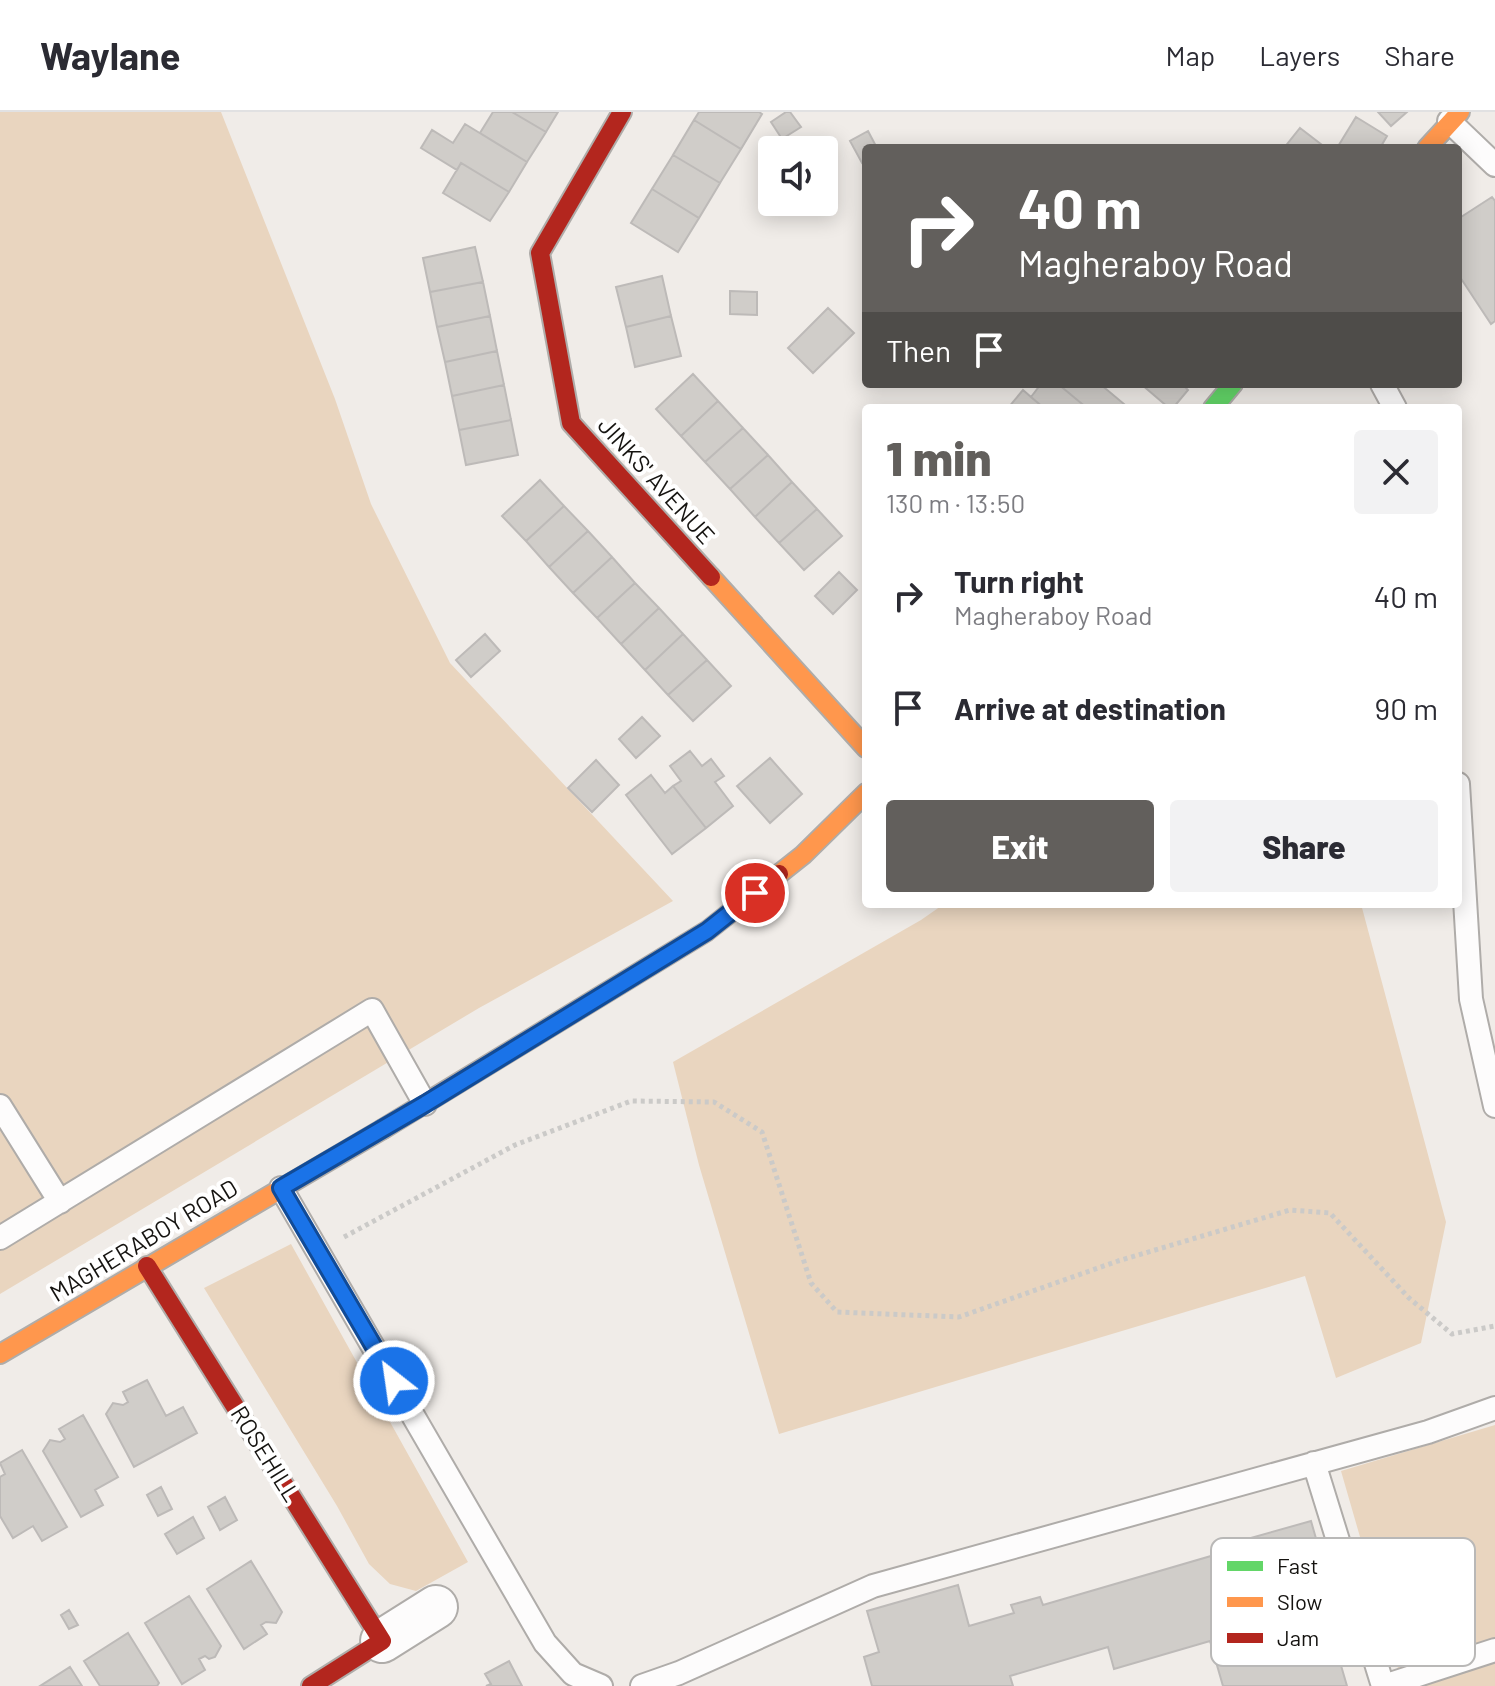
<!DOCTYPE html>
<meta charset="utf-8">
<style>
:root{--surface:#fff;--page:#f2f2f3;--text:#2b2b33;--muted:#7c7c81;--line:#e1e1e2;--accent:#625f5c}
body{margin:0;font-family:Barlow,sans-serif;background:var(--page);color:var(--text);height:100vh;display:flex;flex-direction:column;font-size:30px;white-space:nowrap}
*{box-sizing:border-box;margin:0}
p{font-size:26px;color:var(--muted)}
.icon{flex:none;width:44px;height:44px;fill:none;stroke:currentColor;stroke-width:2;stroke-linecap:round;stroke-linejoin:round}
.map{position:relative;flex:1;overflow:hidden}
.side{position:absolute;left:862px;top:292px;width:600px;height:504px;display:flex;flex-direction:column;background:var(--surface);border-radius:8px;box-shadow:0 4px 20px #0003}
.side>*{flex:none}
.hud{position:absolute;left:862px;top:32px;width:600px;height:244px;border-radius:8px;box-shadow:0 4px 20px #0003;background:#625f5c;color:#fff;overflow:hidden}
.tools{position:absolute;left:758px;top:24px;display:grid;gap:16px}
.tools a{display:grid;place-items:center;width:80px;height:80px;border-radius:8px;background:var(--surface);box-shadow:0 4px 20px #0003;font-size:40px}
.pin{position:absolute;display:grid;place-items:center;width:68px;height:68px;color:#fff;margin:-34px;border:4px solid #fff;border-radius:50%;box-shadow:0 2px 8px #0007}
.me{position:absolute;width:88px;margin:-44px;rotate:330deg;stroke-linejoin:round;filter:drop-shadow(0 0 6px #0008)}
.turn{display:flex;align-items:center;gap:28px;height:168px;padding:0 24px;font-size:36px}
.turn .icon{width:104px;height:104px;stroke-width:2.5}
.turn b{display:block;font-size:56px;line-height:68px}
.then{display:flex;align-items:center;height:76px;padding:0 24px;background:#0003;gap:16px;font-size:30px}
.round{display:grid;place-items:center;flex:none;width:84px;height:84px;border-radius:8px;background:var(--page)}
.headline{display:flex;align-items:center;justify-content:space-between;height:136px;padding:0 24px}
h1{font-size:48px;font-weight:800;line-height:60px;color:var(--accent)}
.primary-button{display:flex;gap:16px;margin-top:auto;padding:16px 24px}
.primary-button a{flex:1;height:92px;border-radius:8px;background:var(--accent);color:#fff;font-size:32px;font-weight:800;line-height:92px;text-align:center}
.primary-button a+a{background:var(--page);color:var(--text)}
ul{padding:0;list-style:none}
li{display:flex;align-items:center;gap:24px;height:112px;padding:0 24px}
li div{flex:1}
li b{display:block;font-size:30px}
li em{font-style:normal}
header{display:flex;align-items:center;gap:48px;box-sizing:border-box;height:112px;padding:0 40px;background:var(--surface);border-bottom:2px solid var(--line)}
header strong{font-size:38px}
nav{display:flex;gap:44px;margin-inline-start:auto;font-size:28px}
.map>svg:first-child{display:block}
.green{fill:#e9d5bf}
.building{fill:#d0cdc9;stroke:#bdbab8;stroke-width:2}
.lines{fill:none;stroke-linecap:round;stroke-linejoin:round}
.lane-casing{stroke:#afaca9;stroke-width:26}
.street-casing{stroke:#afaca9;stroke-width:46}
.fast-casing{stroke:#afaca9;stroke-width:22}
.slow-casing{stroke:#afaca9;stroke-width:22}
.jam-casing{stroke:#afaca9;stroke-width:22}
.path{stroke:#cbcac8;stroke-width:5;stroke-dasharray:4 4;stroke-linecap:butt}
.lane{stroke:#fdfcfc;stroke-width:22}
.street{stroke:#fdfcfc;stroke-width:42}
.fast{stroke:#63d668;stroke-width:18}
.slow{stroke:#ff974d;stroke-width:18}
.jam{stroke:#b3261e;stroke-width:18}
.route-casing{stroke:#114b97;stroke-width:20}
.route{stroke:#1a73e8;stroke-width:14}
.labels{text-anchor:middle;stroke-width:8;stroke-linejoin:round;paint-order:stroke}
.street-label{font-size:24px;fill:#151310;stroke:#fff}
.key{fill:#fff;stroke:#b9b8b7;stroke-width:2}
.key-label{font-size:22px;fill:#151310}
</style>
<header>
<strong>Waylane</strong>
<nav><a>Map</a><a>Layers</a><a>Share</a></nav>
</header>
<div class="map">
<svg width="1495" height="1574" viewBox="0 0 1495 1574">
<rect width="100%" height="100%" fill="#f0ece8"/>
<path class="green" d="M0,0H221L335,287L371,392L450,551L673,789L479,896L0,1182Z
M944,792H1361L1446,1110L1421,1231L1336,1266L1305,1164L779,1322L699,1053L673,950L921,808Z
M291,1132L468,1450L416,1479L390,1472L369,1452L337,1394L204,1176Z
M1495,1313V1574H1403L1341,1359Z"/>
<path class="building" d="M493,0H512L546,20L527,50L480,21Z
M512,0H558L546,20Z
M699,0H759L762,2L741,37L694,8Z
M786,0H790L801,15L782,27L771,10Z
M1378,0H1407L1391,14Z
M1356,5L1387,24L1380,36H1337Z
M694,8L741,37L720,71L673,43Z
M465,12L527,50L509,80L461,51L457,58L421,36L432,18L453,31Z
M1300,16L1326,36H1284Z
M868,19L877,36H866V49L862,51L850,29Z
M673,43L720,71L699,106L652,77Z
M461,51L509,80L490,109L443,81Z
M652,77L699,106L678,140L631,111Z
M1492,85L1495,89V209L1491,212L1458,162V107Z
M475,135L483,170L430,180L423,146Z
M662,164L671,204L626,215L616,175Z
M483,170L490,204L437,215L430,180Z
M730,179L757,180V203L730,202Z
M828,196L854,221L813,261L788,236Z
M490,204L497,239L445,250L437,215Z
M671,204L681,244L635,255L626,215Z
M497,239L504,273L452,284L445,250Z
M693,262L718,289L681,324L656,297Z
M1041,272H1058L1087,296H1044L1031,285Z
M1058,272H1100L1124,292L1120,296H1087Z
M1141,272H1182L1188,278L1173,296H1169Z
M504,273L511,308L459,318L452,284Z
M1023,278L1031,285L1044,296H1008Z
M718,289L743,316L705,350L681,324Z
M511,308L518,343L466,353L459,318Z
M743,316L768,343L730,377L705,350Z
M768,343L792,370L755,405L730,377Z
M540,368L564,394L526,429L502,404Z
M792,370L817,397L779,431L755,405Z
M564,394L588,419L549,455L526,429Z
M817,397L842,424L804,458L779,431Z
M588,419L612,445L573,481L549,455Z
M612,445L635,471L597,506L573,481Z
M839,460L857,478L833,502L815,484Z
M635,471L659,496L621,532L597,506Z
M659,496L683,522L645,558L621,532Z
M485,522L500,539L471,565L456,548Z
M683,522L707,548L668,583L645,558Z
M707,548L731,574L693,609L668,583Z
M642,605L660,624L636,646L619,627Z
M690,639L702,654L711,647L724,664L715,670L733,694L706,716L673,674L681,669L670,654Z
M770,646L802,682L770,711L737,674Z
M596,648L619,673L592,700L568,676Z
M651,663L665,681L673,674L706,716L672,742L626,683Z
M147,1268L166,1304L183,1295L197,1321L134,1355L106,1302L113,1291L123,1293L128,1290L123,1280Z
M83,1303L118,1365L95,1378L103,1393L81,1405L43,1339L50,1328L60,1330L65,1327L59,1317Z
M22,1338L67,1415L42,1429L33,1414L13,1426L0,1404V1365L5,1362L0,1351Z
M161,1375L172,1397L158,1404L147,1383Z
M225,1385L237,1408L220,1418L208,1395Z
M193,1405L204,1426L177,1442L165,1422Z
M1311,1409L1331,1479L1320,1482L1347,1574H1223L1210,1529L1114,1557L1108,1535L1010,1564L1013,1574H872L864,1545L879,1540L867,1499L958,1473L969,1514L1014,1501L1011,1493L1040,1485L1043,1493L1228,1439L1226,1433Z
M251,1449L282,1500L276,1511L266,1510L261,1513L267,1522L244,1537L207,1477Z
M189,1484L221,1534L215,1545L209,1547L205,1544L199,1547L205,1558L182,1572L145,1511Z
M69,1498L78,1513L69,1517L61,1503Z
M128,1521L159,1571L157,1574H100L84,1549Z
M509,1549L522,1574H486L491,1572L485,1562Z
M70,1555L82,1574H40Z"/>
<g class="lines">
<g class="lane-casing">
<path id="lane" d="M1449,9L1495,53
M1382,272L1395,296
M1458,672L1471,887L1495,994
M0,994L60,1090
M281,1076L545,1531L573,1562L601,1574
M0,1126L372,898L425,992
M1314,1351L1383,1574
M642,1574L679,1561L873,1474L1428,1320L1495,1296
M1384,1574L1495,1538"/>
</g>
<g class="street-casing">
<path id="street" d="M382,1529L436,1495"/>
</g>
<g class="fast-casing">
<path id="fast" d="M1213,296L1233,272"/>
</g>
<g class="slow-casing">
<path id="slow" d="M1427,36L1460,0
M711,465L866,636
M779,762L803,743L866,681
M0,1242L383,1017"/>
</g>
<g class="jam-casing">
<path id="jam" d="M622,0L540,141L571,311L711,465
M383,1017L707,819L779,762
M147,1154L382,1529L311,1574"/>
</g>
<path class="path" d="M344,1125L515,1033L631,989L714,990L762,1020L811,1171L837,1200L959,1205L1118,1149L1290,1098L1330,1101L1409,1186L1452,1222L1495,1214"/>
<use href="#lane" class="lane"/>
<use href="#street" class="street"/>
<use href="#fast" class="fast"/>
<use href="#slow" class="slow"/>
<use href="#jam" class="jam"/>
</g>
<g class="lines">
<g class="route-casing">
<path id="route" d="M394,1269L281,1076L425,992L707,819L755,781"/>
</g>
<use href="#route" class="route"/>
</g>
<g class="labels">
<g class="street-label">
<text transform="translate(656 369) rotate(48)" y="8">JINKS' AVENUE</text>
<text transform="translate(144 1129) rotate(-31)" y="8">MAGHERABOY ROAD</text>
<text transform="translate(265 1342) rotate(58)" y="8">ROSEHILL</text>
</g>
</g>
<rect x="1211" y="1426" width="264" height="128" rx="12" class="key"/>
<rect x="1227" y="1449" width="36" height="10" fill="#63d668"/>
<rect x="1227" y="1485" width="36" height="10" fill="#ff974d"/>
<rect x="1227" y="1521" width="36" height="10" fill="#b3261e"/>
<g class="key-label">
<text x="1277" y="1462">Fast</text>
<text x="1277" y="1498">Slow</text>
<text x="1277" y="1534">Jam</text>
</g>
</svg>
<div class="tools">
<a><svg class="icon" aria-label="sound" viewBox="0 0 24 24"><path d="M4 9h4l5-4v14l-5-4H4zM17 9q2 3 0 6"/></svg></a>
</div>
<div class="pin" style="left:755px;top:781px;background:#d93025"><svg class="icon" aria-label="arrive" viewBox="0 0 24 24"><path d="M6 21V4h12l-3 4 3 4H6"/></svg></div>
<svg class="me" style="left:394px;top:1269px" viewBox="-20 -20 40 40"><circle r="17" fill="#1a73e8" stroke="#fff" stroke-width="3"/><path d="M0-11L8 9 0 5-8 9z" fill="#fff"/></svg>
<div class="hud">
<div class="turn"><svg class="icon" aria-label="right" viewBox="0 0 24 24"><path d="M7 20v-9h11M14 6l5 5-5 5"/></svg><div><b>40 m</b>Magheraboy Road</div></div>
<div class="then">Then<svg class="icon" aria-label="arrive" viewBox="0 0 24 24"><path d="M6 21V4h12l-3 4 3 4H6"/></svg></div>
</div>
<section class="side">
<div class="headline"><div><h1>1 min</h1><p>130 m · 13:50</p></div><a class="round"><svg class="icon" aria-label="close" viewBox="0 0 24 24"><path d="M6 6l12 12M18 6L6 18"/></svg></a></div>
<ul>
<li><svg class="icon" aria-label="right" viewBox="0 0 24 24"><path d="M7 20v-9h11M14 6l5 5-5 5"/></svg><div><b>Turn right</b><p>Magheraboy Road</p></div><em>40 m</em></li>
<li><svg class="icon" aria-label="arrive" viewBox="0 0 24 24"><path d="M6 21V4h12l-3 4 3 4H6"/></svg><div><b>Arrive at destination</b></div><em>90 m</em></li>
</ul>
<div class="primary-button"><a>Exit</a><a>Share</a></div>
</section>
</div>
